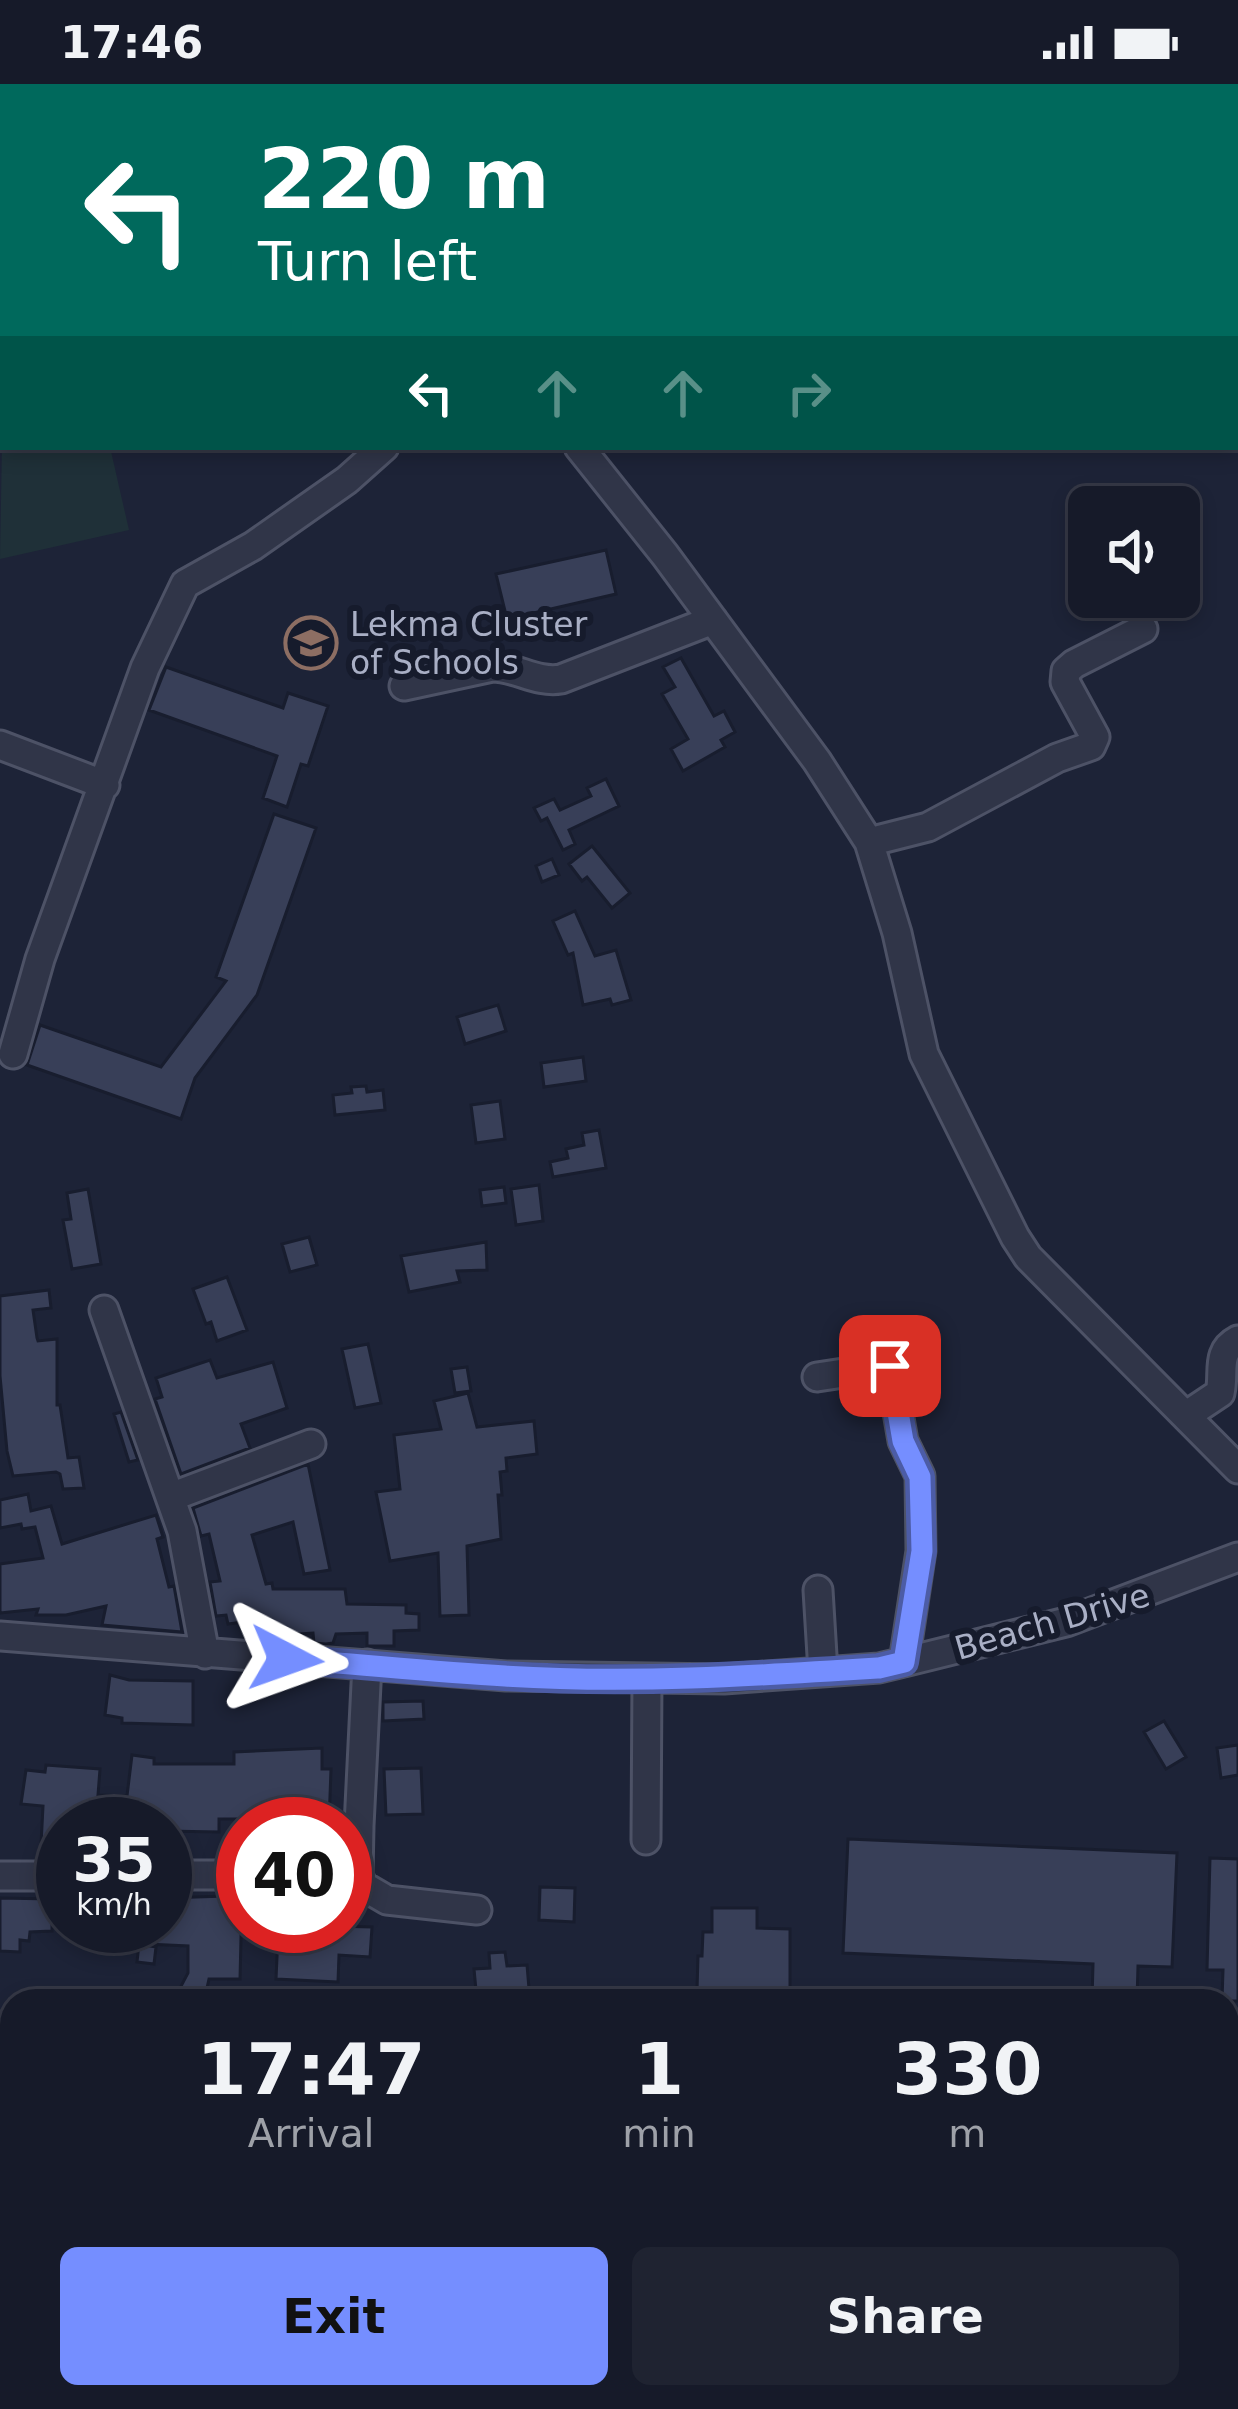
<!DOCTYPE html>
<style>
:root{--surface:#161a29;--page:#1f2331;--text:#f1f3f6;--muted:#9ea1a8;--line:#353846;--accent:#758eff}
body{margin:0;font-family:"DejaVu Sans",sans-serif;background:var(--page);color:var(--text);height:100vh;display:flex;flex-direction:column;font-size:45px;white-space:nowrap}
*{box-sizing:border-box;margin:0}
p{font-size:39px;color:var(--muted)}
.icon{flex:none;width:66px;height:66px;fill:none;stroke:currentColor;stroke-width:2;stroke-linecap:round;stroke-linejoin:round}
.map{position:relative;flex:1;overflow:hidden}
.sheet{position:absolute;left:0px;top:1905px;width:1239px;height:420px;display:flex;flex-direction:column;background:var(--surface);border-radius:36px 36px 0 0;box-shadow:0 6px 18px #0003,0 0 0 3px var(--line)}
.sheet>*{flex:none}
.banner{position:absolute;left:0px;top:0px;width:1239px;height:366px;box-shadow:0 6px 18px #0003,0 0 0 3px var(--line);background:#00695c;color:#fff;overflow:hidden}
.fabs{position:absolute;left:1068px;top:402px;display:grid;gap:24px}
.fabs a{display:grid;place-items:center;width:132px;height:132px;border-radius:18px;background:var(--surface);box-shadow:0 6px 18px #0003,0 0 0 3px var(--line);font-size:60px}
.speed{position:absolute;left:36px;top:1713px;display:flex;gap:24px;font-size:60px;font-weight:700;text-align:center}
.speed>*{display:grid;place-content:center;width:156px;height:156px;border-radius:50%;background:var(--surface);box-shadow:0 6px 18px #0003,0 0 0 3px var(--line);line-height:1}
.speed small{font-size:30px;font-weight:400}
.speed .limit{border:18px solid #d22;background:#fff;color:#111}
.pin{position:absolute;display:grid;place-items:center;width:102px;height:102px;color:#fff;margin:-51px;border-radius:24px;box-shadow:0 6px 18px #0006}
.me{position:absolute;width:132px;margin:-66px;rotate:94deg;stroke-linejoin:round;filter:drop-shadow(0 0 9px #0008)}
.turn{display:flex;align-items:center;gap:42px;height:252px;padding:0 60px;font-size:54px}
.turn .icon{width:156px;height:156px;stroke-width:2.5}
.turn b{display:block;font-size:84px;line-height:102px}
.lanes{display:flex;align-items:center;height:114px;padding:0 60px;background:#0003;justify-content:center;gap:60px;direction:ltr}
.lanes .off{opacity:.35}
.eta{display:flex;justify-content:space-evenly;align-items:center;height:204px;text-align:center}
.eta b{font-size:72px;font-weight:700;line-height:84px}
.action{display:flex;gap:24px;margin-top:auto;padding:24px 60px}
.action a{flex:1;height:138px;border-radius:18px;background:var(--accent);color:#111;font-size:48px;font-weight:700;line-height:138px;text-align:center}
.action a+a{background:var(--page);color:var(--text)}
.status{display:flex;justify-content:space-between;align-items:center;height:84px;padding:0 60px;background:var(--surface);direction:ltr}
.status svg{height:33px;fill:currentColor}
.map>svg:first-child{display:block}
.green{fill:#1f3038}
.water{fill:#29345a}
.building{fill:#383f58;stroke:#181d2e;stroke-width:3}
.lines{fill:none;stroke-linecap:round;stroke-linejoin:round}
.minor-casing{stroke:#4d5266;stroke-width:33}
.minor{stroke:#303548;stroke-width:27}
.route-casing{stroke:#4c5ca6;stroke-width:30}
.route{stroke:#758eff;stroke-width:21}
.labels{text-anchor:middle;stroke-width:12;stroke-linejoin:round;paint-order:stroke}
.poi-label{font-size:33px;fill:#a9afc5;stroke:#161b2c;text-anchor:start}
.street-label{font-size:33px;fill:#a9afc5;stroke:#161b2c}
</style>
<div class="status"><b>17:46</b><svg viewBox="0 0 49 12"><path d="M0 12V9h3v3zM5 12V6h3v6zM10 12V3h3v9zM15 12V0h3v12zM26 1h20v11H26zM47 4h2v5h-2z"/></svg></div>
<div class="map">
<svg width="1238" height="2325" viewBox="0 0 1238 2325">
<rect width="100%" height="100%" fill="#1d2337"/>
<path class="green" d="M3,299V363H110L129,446L0,475Z"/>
<path class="water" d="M12,2133V2313H1166L1167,2325H0V2135Z"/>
<path class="building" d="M606,466L616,510L507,535L496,490Z
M681,574L714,632L724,627L735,648L721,656L725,663L683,687L671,665L688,655L662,610L675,603L663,583Z
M166,583L283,624L288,609L328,622L308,682L301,680L287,723L263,714L277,672L149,626Z
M606,695L619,722L569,746L575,760L563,766L547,734L541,737L534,724L554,715L560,726L591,712L587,704Z
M274,730L316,744L257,911L195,994L181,1035L27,981L40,941L161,983L226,897L216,893Z
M592,762L630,809L612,824L587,793L582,797L569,780Z
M552,775L559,791L542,798L536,782Z
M575,827L595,872L616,866L631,916L612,921L610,915L583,921L573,869L568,871L553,837Z
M498,921L506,947L465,960L457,933Z
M583,973L586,997L544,1003L541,979Z
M366,1002L367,1008L383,1006L385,1026L335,1031L333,1011L352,1009L351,1003Z
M500,1017L505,1055L476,1059L471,1021Z
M599,1046L606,1084L553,1093L550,1078L568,1074L566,1065L584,1061L582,1049Z
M539,1101L543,1137L516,1141L511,1105Z
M504,1103L506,1119L482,1122L480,1106Z
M88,1105L101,1180L72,1185L63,1136L71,1135L67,1109Z
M309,1153L317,1181L290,1188L282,1160Z
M486,1158L487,1186L457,1187L460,1198L409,1208L401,1172Z
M227,1193L247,1246L217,1257L211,1238L206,1240L193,1205Z
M49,1206L51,1224L33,1226L37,1254L38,1257L57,1255V1321H60L68,1374L79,1373L84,1404L63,1405L60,1390L56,1388L13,1392L7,1367L0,1292V1212Z
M368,1260L381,1319L355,1324L342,1265Z
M210,1276L217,1294L273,1278L287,1324L241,1340L250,1364L181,1390L155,1315L162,1313L156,1294Z
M467,1283L471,1307L455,1309L451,1285Z
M468,1309L477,1343L534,1337L537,1370L506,1374L507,1387L500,1388L502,1411H498L501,1455L467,1462L469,1531L440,1532L438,1469L390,1477L376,1408L400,1405L394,1351L441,1345L434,1317Z
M121,1328L138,1376L129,1378L114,1330Z
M308,1380L330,1486L304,1490L293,1438L252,1451L266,1500L272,1499L273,1505H345L347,1520L406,1521V1529L419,1530V1546L394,1547V1562H367V1549L336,1550L333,1559L326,1560L314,1559L313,1549L251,1553L250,1537L228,1540L226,1531L216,1532L210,1498L220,1497L209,1450L201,1452L193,1424Z
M28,1410L31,1427L51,1422L62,1460L156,1431L163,1453L157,1455L169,1503L174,1502L182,1548L102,1541L106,1522L66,1531H36L38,1525L0,1529V1480L43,1474L35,1443L22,1445L21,1440L0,1444V1416Z
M110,1591L129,1596L193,1597V1641L122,1639V1634L105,1631Z
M423,1617L424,1635L383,1637V1618Z
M1164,1637L1186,1673L1166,1685L1144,1648Z
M1238,1661V1691L1221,1694L1217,1664Z
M322,1664V1685H331L329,1740H313V1735H219V1748L165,1747L161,1732L96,1731V1740H63V1762L41,1761L43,1722L21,1720L26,1686L45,1688L46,1681L100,1685L98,1711L127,1712L132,1671L154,1674V1680H234V1668Z
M421,1684L423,1730L386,1731L384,1685Z
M848,1755L1177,1769L1172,1883L1138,1882L1137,1917H1092L1093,1880L843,1869Z
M1210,1774L1238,1775V1917H1222L1223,1886H1207Z
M540,1803L575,1804L574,1838L539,1836Z
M227,1812H242L240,1895H209L205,1913L187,1917L179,1906L188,1889V1862L146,1860V1842H165V1814Z
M0,1814L52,1815V1847L30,1848L29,1857L20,1856V1868L0,1867Z
M712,1824H757V1844L790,1845V1908L697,1907L698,1872H702L703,1848H712Z
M334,1842L372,1843L370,1873L339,1871L338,1898L276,1895L278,1851L333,1853Z
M139,1860L156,1863L154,1880L137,1878Z
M505,1868L507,1882L527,1881L530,1917H477L474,1885L490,1884L489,1869Z"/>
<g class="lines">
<g class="minor-casing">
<path id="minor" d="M462,0L464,3
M846,0L847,3
M215,3L246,0
M382,3L399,0
M0,28H3
M1236,108L1238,101
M0,229H3
M579,363L665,471L817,677L869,758L897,849L924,970L1015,1153L1028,1173L1238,1385
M404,602L492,583C517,583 536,599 561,595L713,536
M0,661L105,701
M869,758L928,743L1057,674L1091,662L1095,653L1065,598L1066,587L1074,580L1143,545
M13,970L40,875L145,584L185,500L253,462L347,396L384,363
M104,1226L182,1447L205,1570
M817,1293L890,1282L903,1357L920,1392L921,1467L904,1578
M1187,1331L1220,1309C1225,1288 1215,1268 1238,1256
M171,1413L311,1360
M818,1506L823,1588
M0,1552L506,1592L724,1595L879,1584L904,1578L1066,1538L1238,1473
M367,1580L359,1742L358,1792L363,1802L387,1816L477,1826
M646,1756L647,1595
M165,1791H243
M0,1792H63"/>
</g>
<use href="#minor" class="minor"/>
</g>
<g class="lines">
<g class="route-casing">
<path id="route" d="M286,1575C359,1580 432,1588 505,1592C630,1600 754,1592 879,1584L904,1578L922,1467L920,1393L903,1357L890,1282"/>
</g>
<use href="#route" class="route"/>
</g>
<defs>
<g id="school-ring" transform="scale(2.7)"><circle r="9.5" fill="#161b2c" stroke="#8d6e63" stroke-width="1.5"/><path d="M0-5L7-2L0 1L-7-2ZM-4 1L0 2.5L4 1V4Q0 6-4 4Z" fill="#8d6e63"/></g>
</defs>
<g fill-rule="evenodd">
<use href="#school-ring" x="311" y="559"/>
</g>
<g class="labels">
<g class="poi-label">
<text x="350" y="552">Lekma Cluster<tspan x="350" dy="38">of Schools</tspan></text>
</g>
<g class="street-label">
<text transform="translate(1052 1537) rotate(-16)" y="12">Beach Drive</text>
</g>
</g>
</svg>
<div class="fabs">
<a><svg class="icon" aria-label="sound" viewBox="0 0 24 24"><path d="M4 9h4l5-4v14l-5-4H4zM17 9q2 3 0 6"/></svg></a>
</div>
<div class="speed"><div>35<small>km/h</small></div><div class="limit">40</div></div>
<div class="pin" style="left:890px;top:1282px;background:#d93025"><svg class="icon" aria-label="arrive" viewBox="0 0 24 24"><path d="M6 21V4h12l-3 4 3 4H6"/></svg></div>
<svg class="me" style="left:286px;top:1575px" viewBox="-20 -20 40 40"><path d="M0-17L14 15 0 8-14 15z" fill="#758eff" stroke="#fff" stroke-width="4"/></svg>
<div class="banner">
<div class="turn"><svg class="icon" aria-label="left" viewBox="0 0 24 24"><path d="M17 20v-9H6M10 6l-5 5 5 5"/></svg><div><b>220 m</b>Turn left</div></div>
<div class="lanes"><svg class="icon" aria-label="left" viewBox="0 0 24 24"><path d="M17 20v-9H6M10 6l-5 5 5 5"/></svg><svg class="icon off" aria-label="ahead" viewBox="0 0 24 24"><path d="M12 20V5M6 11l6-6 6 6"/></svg><svg class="icon off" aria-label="ahead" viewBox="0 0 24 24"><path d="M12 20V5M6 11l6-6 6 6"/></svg><svg class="icon off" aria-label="right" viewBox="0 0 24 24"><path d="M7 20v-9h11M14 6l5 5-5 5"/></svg></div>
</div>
<section class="sheet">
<div class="eta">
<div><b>17:47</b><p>Arrival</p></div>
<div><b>1</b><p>min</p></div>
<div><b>330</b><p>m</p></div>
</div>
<div class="action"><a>Exit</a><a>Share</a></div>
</section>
</div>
